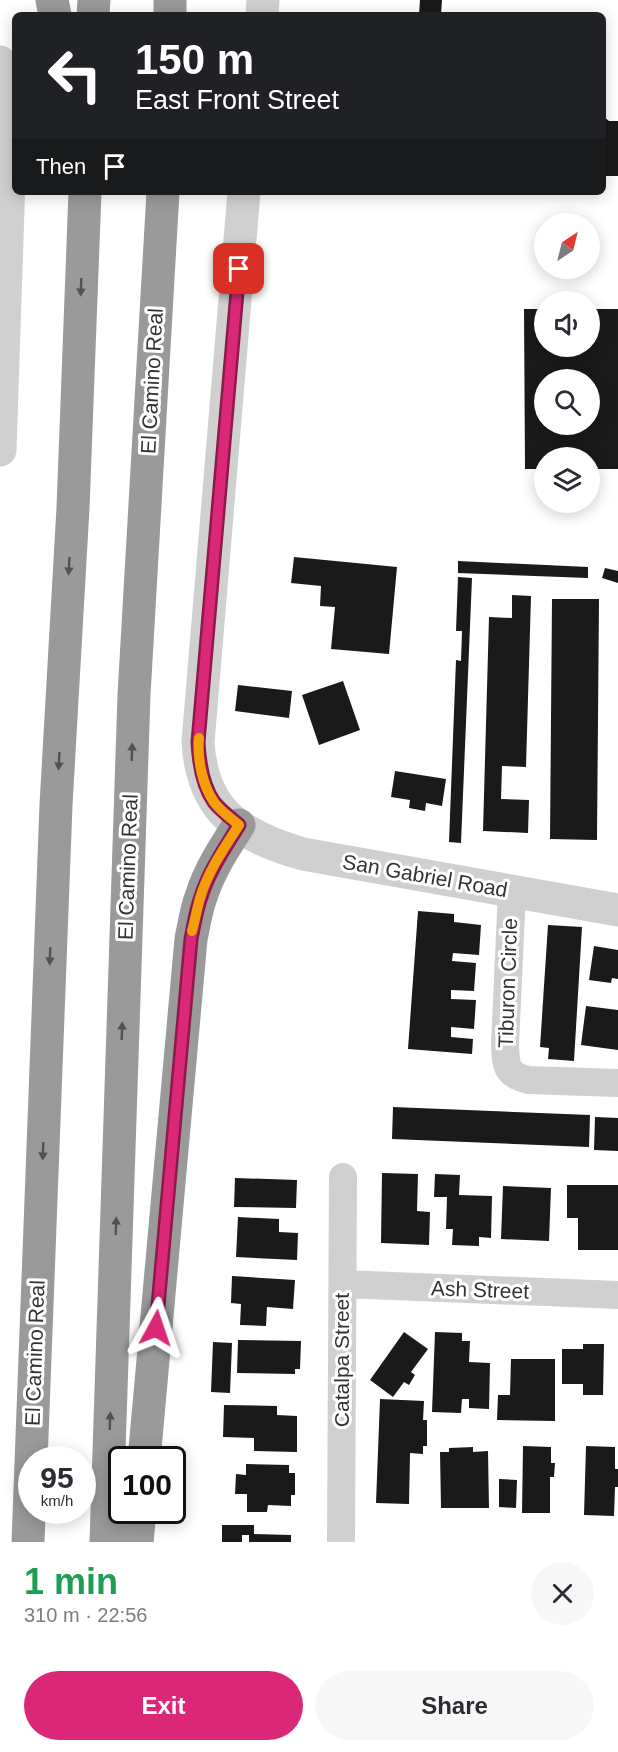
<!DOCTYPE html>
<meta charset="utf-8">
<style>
:root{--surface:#fff;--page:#f7f7f7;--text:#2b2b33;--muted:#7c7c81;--accent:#db2777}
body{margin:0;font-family:Arial,sans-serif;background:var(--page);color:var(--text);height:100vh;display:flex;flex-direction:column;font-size:22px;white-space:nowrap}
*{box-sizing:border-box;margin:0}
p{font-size:20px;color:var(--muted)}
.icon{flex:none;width:33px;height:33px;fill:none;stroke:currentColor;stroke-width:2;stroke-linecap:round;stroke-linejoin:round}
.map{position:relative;height:1542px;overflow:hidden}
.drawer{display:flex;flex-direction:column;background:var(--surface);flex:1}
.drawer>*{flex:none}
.banner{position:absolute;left:12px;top:12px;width:594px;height:183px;border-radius:9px;box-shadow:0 3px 15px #0003;background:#202124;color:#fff;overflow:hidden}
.needle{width:39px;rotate:35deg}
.controls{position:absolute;left:534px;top:213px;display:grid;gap:12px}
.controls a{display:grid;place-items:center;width:66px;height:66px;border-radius:50%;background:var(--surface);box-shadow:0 3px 15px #0003;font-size:30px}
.speed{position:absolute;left:18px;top:1446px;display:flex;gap:12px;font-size:30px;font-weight:700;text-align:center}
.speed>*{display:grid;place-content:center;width:78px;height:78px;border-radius:50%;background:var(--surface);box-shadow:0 3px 15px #0003;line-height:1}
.speed small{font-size:15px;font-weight:400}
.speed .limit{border:3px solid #111;border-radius:9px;background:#fff;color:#111}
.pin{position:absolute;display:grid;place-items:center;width:51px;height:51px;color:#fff;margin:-26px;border-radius:12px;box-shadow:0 3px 9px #0006}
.me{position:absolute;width:66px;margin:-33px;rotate:5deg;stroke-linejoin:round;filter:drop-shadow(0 0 4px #0008)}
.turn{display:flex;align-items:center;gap:21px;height:126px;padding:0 24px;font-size:27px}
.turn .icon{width:78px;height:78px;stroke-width:2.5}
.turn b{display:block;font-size:42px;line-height:51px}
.then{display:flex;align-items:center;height:57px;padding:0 24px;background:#0003;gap:12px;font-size:22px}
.round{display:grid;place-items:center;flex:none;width:63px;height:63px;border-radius:32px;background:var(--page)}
.head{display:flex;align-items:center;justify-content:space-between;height:102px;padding:0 24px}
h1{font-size:36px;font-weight:700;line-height:45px;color:#1e9e55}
.cta{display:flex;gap:12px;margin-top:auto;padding:12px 24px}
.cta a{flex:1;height:69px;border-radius:36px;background:var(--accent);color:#fff;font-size:24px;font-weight:700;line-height:69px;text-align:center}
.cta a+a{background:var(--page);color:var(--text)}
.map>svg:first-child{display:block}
.building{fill:#1a1a1a;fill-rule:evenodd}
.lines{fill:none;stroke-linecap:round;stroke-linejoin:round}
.minor{stroke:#d0d0d0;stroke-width:28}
.tertiary{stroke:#d0d0d0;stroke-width:33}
.motorway{stroke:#9a9a9a;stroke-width:33}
.oneway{fill:#525252}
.route-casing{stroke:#8e194d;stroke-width:15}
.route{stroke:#db2777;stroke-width:10}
.slow{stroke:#f59e0b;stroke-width:10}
.labels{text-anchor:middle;stroke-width:6;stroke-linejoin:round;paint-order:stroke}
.street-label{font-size:21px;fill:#333;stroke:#fff}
</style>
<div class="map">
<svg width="618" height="1542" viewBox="0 0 618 1542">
<rect width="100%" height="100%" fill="#fff"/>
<path class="building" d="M420,0H442L441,15H419Z
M603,116L609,121H618V176H603Z
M524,309H544V346H590V309H618V469H590V458H544V469H525ZM544,380H590V424H544Z
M294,557L397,567L389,654L331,649L335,607L320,606L321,586L291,583Z
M458,561L588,567V578L458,573Z
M605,568L618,571V583L602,578Z
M458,577L472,578L461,843L449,842L456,660L461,661L462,631H456Z
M512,595L531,596L526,767L502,766L501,799L529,800L528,833L483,831L489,617L512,618Z
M552,599H599L597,840L550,839Z
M343,681L360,730L319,745L302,695Z
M238,685L292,691L289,718L235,711Z
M395,771L446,779L442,806L426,803L425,811L409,808L410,800L391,797Z
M418,911L454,914V922L481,925L479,955L453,953L452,961L476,963L474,991L451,990V999L476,1000L474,1029L451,1027V1037L473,1039L472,1054L408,1049Z
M548,925L582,927L574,1061L548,1059L549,1048L540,1047Z
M594,946L618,950V979L612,978L611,983L589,980Z
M586,1006L618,1010V1050L581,1045Z
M393,1107L590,1115L589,1147L392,1139Z
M595,1117L618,1118V1151L594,1150Z
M382,1173L418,1174L417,1211L430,1212L429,1245L381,1243Z
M435,1174L460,1175L459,1195L492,1196L491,1238L479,1237V1246L452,1245L453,1229H446L447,1197H434Z
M235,1178L297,1180L296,1208L234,1207Z
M567,1185H618V1250H578V1218H567Z
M503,1186L551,1188L549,1241L501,1239Z
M238,1217L279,1219V1232L298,1233L297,1260L236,1257Z
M232,1276L295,1280L293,1309L267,1307L266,1326L240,1325L241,1304L231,1303Z
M404,1332L428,1349L411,1372L415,1375L409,1385L404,1382L393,1397L370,1380Z
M435,1332L462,1333V1341H470L469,1362L490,1363L489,1409L469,1408V1399H462L461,1413L432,1412Z
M238,1340L301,1341L300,1369H295V1374L237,1373Z
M213,1342L232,1343L230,1393L211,1392Z
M583,1344H604L603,1395H583V1384H562V1349H583Z
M511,1359H555V1421L497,1420L498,1395H510Z
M380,1399L424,1401L423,1420H427V1446H423V1454L410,1453L409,1504L376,1503Z
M224,1405L277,1406V1415L297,1416V1452L254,1451V1438L223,1437Z
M523,1446L551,1447V1463H555L554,1477H550V1513H522Z
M586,1446L615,1447V1469H618V1487H615L614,1516L584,1515Z
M473,1447V1452L488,1451L489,1508H441L440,1452H449V1448Z
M246,1464L289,1465V1473H295V1495H291V1506L268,1505L267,1512H247V1494H235L236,1474L246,1475Z
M499,1479L517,1480L516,1508L499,1507Z
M222,1525H254V1534L291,1535V1542H249V1535H242V1542H222Z"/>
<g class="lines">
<path class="minor" d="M512,891L505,1044C506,1065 505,1074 528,1080L618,1083
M343,1284L618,1295
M341,1542L343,1177"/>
<path class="tertiary" d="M262,15L263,0
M0,62L9,179L0,450
M244,192L198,742C202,812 241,836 303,854L618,910"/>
<path class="motorway" d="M52,0L55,15
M93,15L94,0
M170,15V0
M144,1460L191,939C194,925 196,910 201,897C209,871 224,848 239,825
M28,1542L56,805L73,508L85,192
M106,1542L134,695L163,192
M137,1542L140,1510"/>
</g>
<defs><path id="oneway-solid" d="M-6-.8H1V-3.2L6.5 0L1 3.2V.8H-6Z" transform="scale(1.5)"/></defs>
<g class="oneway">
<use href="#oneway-solid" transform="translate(81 287) rotate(92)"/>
<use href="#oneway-solid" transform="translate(69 566) rotate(93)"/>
<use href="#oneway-solid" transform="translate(132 752) rotate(-88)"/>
<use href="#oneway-solid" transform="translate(59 761) rotate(93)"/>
<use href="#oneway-solid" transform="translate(50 956) rotate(92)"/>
<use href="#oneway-solid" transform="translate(122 1031) rotate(-88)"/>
<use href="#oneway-solid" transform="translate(43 1151) rotate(92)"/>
<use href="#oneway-solid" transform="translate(116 1226) rotate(-88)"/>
<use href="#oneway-solid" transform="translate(110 1421) rotate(-88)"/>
</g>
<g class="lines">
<g class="route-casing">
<path id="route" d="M156,1328L191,939C194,925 196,910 201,897C209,871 225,848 239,825C231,818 220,810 214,802C202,785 199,762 198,742L239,269"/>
</g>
<use href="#route" class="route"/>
<path class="slow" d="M192,931C195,920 197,909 200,898C208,871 224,848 239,825C231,818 220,811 214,802C202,785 197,758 199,738"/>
</g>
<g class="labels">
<g class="street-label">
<text transform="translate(152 381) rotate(-87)" y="7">El Camino Real</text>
<text transform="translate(128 867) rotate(-88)" y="7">El Camino Real</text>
<text transform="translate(425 876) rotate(10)" y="7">San Gabriel Road</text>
<text transform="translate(508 983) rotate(-88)" y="7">Tiburon Circle</text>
<text transform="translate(480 1290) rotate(2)" y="7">Ash Street</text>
<text transform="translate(35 1353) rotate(-88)" y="7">El Camino Real</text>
<text transform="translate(342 1360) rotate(-90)" y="7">Catalpa Street</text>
</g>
</g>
</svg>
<div class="controls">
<a><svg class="needle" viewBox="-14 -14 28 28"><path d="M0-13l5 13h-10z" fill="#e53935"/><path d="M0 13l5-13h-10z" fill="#7c7c81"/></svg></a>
<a><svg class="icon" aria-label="sound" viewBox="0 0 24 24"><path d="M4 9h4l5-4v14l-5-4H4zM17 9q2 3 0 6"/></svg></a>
<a><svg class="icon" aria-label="search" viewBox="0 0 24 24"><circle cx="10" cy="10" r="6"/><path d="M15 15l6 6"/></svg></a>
<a><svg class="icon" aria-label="layers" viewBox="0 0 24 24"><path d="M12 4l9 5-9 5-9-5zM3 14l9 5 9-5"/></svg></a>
</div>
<div class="speed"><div>95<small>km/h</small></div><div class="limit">100</div></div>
<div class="pin" style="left:239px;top:269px;background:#d93025"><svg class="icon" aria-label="arrive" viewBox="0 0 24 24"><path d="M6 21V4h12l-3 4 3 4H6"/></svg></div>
<svg class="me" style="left:156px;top:1328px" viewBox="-20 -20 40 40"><path d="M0-17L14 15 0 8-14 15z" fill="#db2777" stroke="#fff" stroke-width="4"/></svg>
<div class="banner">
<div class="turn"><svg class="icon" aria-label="left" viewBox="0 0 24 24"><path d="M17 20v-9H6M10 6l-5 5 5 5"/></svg><div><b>150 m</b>East Front Street</div></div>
<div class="then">Then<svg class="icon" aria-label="arrive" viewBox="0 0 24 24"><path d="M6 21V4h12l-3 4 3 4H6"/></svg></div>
</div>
</div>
<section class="drawer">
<div class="head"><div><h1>1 min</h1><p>310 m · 22:56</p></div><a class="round"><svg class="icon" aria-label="close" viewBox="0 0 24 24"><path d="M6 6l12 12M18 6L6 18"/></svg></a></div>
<div class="cta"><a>Exit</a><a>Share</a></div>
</section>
